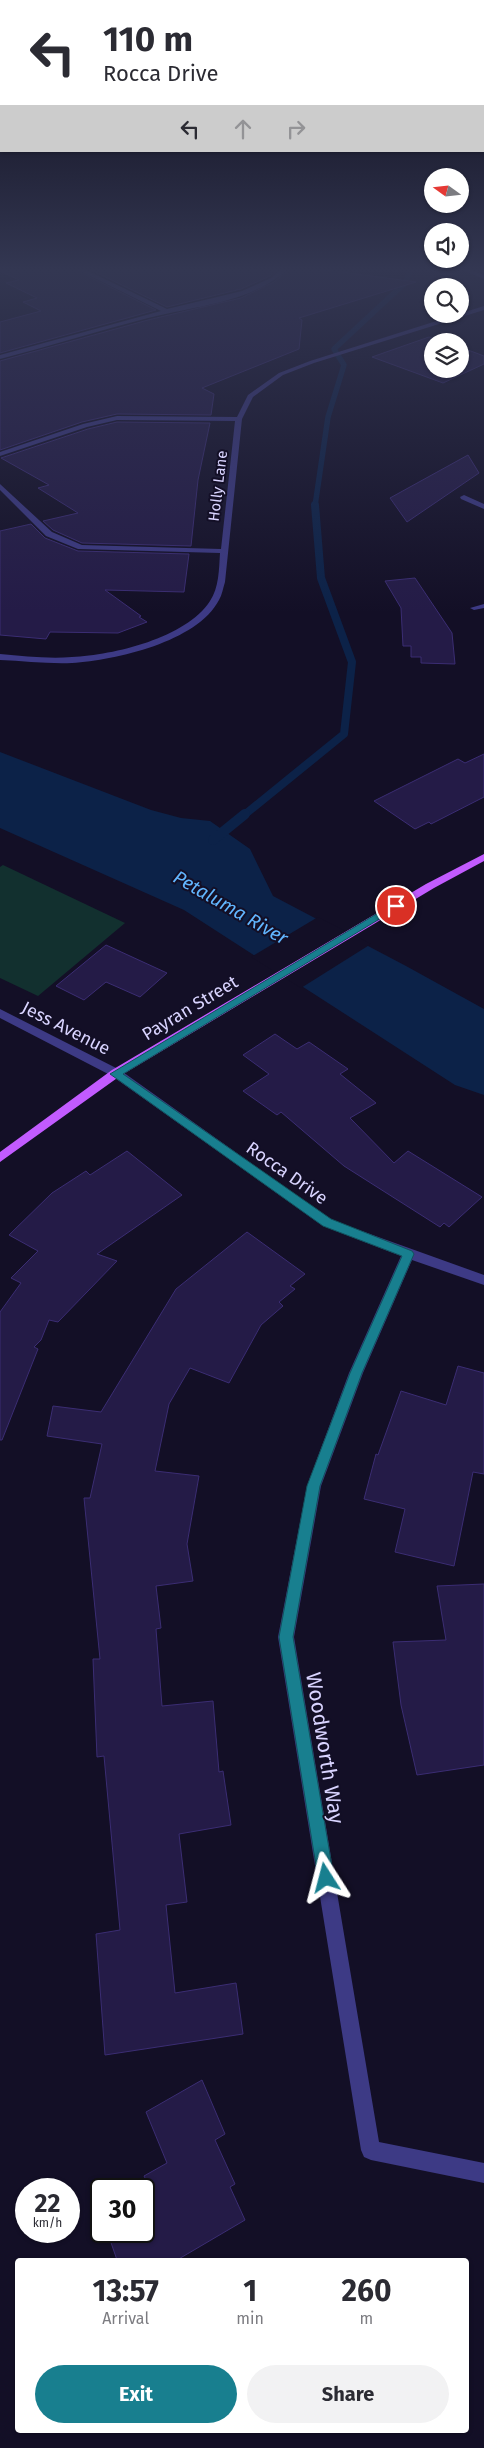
<!DOCTYPE html>
<style>
:root{--surface:#fff;--page:#f2f2f3;--text:#2b2b33;--muted:#7c7c81;--accent:#187f8f}
body{margin:0;font-family:"Fira Sans",sans-serif;background:var(--page);color:var(--text);height:100vh;display:flex;flex-direction:column;font-size:19px;white-space:nowrap}
*{box-sizing:border-box;margin:0}
p{font-size:16px;color:var(--muted)}
.icon{flex:none;width:28px;height:28px;fill:none;stroke:currentColor;stroke-width:2;stroke-linecap:round;stroke-linejoin:round}
.map{position:relative;flex:1;overflow:hidden}
.details{position:absolute;left:15px;top:2258px;width:454px;height:175px;display:flex;flex-direction:column;background:var(--surface);border-radius:5px;box-shadow:0 1px 4px #0004}
.details>*{flex:none}
.banner{position:absolute;left:0px;top:0px;width:485px;height:152px;box-shadow:0 1px 4px #0004;background:#fff;color:var(--text);overflow:hidden}
.needle{width:32px;rotate:285deg}
.buttons{position:absolute;left:424px;top:168px;display:grid;gap:10px}
.buttons a{display:grid;place-items:center;width:45px;height:45px;border-radius:50%;background:var(--surface);box-shadow:0 1px 4px #0004;font-size:25px}
.speed{position:absolute;left:15px;top:2178px;display:flex;gap:10px;font-size:25px;font-weight:700;text-align:center}
.speed>*{display:grid;place-content:center;width:65px;height:65px;border-radius:50%;background:var(--surface);box-shadow:0 1px 4px #0004;line-height:1}
.speed small{font-size:12px;font-weight:400}
.speed .limit{border:2px solid #111;border-radius:8px;background:#fff;color:#111}
.pin{position:absolute;display:grid;place-items:center;width:42px;height:42px;color:#fff;margin:-21px;border:2px solid #fff;border-radius:50%;box-shadow:0 1px 5px #0007}
.me{position:absolute;width:55px;margin:-28px;rotate:351deg;stroke-linejoin:round;filter:drop-shadow(0 0 4px #0008)}
.turn{display:flex;align-items:center;gap:18px;height:105px;padding:0 20px;font-size:22px}
.turn .icon{width:65px;height:65px;stroke-width:2.5}
.turn b{display:block;font-size:35px;line-height:42px}
.lanes{display:flex;align-items:center;height:48px;padding:0 20px;background:#0003;justify-content:center;gap:25px;direction:ltr}
.lanes .off{opacity:.35}
.eta{display:flex;justify-content:space-evenly;align-items:center;height:85px;text-align:center}
.eta b{font-size:30px;font-weight:700;line-height:35px}
.button{display:flex;gap:10px;margin-top:auto;padding:10px 20px}
.button a{flex:1;height:58px;border-radius:30px;background:var(--accent);color:#fff;font-size:20px;font-weight:700;line-height:58px;text-align:center}
.button a+a{background:var(--page);color:var(--text)}
.map>svg:first-child{display:block}
.green{fill:#12302f}
.water{fill:#0c2248}
.pier{fill:#130f26}
.lines{fill:none;stroke-linecap:round;stroke-linejoin:round}
.stream-far2{stroke:#0c2248;stroke-width:5.5}
.stream-far1{stroke:#0c2248;stroke-width:8}
.stream{stroke:#0c2248;stroke-width:10}
.building{fill:#241b47;stroke:#3b2d73}
.minor{fill:#3d3a85;fill-rule:evenodd}
.major{fill:#c25bff;fill-rule:evenodd}
.route{fill:#187f8f;stroke:#10535d}
.labels{text-anchor:middle;stroke-width:4;stroke-linejoin:round;paint-order:stroke}
.far-street-label{font-size:15px;fill:#d9d4ff;stroke:#130f26}
.street-label{font-size:18px;fill:#d9d4ff;stroke:#130f26}
.water-label{font-size:19px;font-style:italic;fill:#62b6ff;stroke:#130f26}
.near-street-label{font-size:21px;fill:#d9d4ff;stroke:#130f26}
</style>
<div class="map">
<svg width="484" height="2448" viewBox="0 0 484 2448">
<rect width="100%" height="100%" fill="#130f26"/>
<path class="green" d="M3,865L125,923L38,996L0,978V867Z"/>
<path class="water" d="M0,752L151,810L181,818L210,821L250,849L273,896L406,966L484,1009V1095L455,1085L184,910L0,828Z"/>
<path class="pier" d="M318,917L371,944L301,988L251,957Z"/>
<g class="lines">
<path class="stream-far2" d="M315,506L328,417L344,365L334,349L406,282L410,269"/>
<path class="stream-far1" d="M243,816L344,734L352,662L321,578L315,505"/>
<path class="stream" d="M213,840L245,814"/>
</g>
<path class="building" d="M0,269H74L156,310L0,353V322L41,311L23,302L37,298L6,283L19,280L0,271Z
M89,269H278L270,276L241,289L167,307Z
M290,269H319L416,282L299,318L302,320L299,349L202,388L214,394L211,415L117,414L82,422L0,450V361L148,320L241,298L274,282Z
M429,337L445,341H432V369H460V347L484,356V364L443,383L372,357Z
M117,422L210,423L198,480L191,546L82,543L53,530L43,521L78,513L38,488L49,485L1,458L88,429Z
M468,455L479,473L407,522L390,498Z
M31,524L45,538L78,551L189,554L184,592L105,590L141,616L139,617L147,622L118,633L50,632L46,639L0,635V531Z
M415,578L452,633L455,664L421,663V657H411V646H403L401,608L385,581Z
M484,754V797L431,824L429,822L415,829L374,801L458,759L465,763Z
M106,945L167,973L140,997L106,982L84,1000L56,986Z
M275,1034L297,1049L309,1042L348,1069L340,1074L376,1103L350,1118L394,1163L408,1151L482,1197L449,1227L444,1223L440,1227L344,1166L281,1112L277,1115L243,1091L269,1074L243,1055Z
M127,1151L182,1195L97,1254L117,1261L58,1322L49,1320L41,1340L34,1347L38,1349L2,1440H0V1312L21,1283L11,1278L38,1251L9,1235L52,1193L86,1171L90,1175Z
M247,1232L305,1274L290,1286L295,1289L279,1302L283,1306L261,1325L229,1383L190,1368L169,1404L155,1471L199,1476L187,1544L193,1581L156,1586L161,1628L156,1629L162,1706L213,1701L219,1772L223,1771L231,1825L179,1834L187,1902L166,1905L175,1993L236,1983L243,2034L105,2055L96,1934L120,1930L104,1756L97,1757L93,1659H100L84,1498H90L102,1444L47,1436L53,1406L101,1412L176,1289Z
M458,1366L484,1373V1474L473,1472L454,1566L395,1552L405,1509L364,1499L376,1454L378,1455L401,1391L446,1405Z
M484,1584V1765L417,1775L401,1705L393,1642L446,1640L437,1586Z
M202,2080L225,2134L215,2140L235,2184L230,2187L245,2220L177,2260H117L107,2231H144V2189H139L148,2184L144,2176L167,2163L146,2112Z"/>
<g class="lines">
<path class="minor" d="M76,269H84L167,309L242,291L271,278L281,269H288C252,303 194,306 148,318C98,331 50,346 0,359V355L161,311Z
M460,269H469L484,275V279Z
M484,306V310L314,363L283,375L253,397L242,419L225,582C223,588 222,595 219,600C197,642 116,660 72,663C48,664 24,661 0,660V654C24,656 48,659 72,657C114,655 186,638 210,601C219,588 219,569 220,553L78,549L46,536L0,490V484L52,532L82,545L221,549L235,421L117,420L87,427L0,456V452L83,424L117,416L237,417L248,395L279,373L310,361Z
M464,495L484,504V509L461,499L460,497Z
M484,604V608L474,610L470,608Z
M0,1009L120,1070L331,1220L484,1275V1285L412,1260L363,1373L321,1486L294,1637L379,2142L484,2163V2183L371,2160L364,2157L361,2150L278,1637L307,1486L349,1373L401,1256L323,1226L112,1076L0,1018Z"/>
<path class="major" d="M484,854V861L434,888L120,1076L0,1162V1152L112,1070L426,884Z"/>
</g>
<linearGradient id="sky" x2="0" y2="1"><stop stop-color="#0a0815"/><stop offset="0.44" stop-color="#333752"/><stop offset="1" stop-color="#333752" stop-opacity="0"/></linearGradient>
<rect width="484" height="612" fill="url(#sky)"/>
<path class="route" d="M393,904L401,906L123,1074L331,1219L412,1251L414,1254L362,1373L320,1486L293,1637L334,1878L331,1884L326,1886L320,1884L318,1878L279,1637L307,1486L350,1373L402,1256L323,1226L110,1074Z"/>
<g class="labels">
<g class="far-street-label">
<text transform="translate(218 486) rotate(-83)" y="5">Holly Lane</text>
</g>
<g class="street-label">
<text transform="translate(190 1008) rotate(-31)" y="6">Payran Street</text>
<text transform="translate(66 1028) rotate(27)" y="6">Jess Avenue</text>
<text transform="translate(287 1173) rotate(35)" y="6">Rocca Drive</text>
</g>
<g class="water-label">
<text transform="translate(231 907) rotate(30)" y="7">Petaluma River</text>
</g>
<g class="near-street-label">
<text transform="translate(325 1748) rotate(81)" y="7">Woodworth Way</text>
</g>
</g>
</svg>
<div class="buttons">
<a><svg class="needle" viewBox="-14 -14 28 28"><path d="M0-13l5 13h-10z" fill="#e53935"/><path d="M0 13l5-13h-10z" fill="#7c7c81"/></svg></a>
<a><svg class="icon" aria-label="sound" viewBox="0 0 24 24"><path d="M4 9h4l5-4v14l-5-4H4zM17 9q2 3 0 6"/></svg></a>
<a><svg class="icon" aria-label="search" viewBox="0 0 24 24"><circle cx="10" cy="10" r="6"/><path d="M15 15l6 6"/></svg></a>
<a><svg class="icon" aria-label="layers" viewBox="0 0 24 24"><path d="M12 4l9 5-9 5-9-5zM3 14l9 5 9-5"/></svg></a>
</div>
<div class="speed"><div>22<small>km/h</small></div><div class="limit">30</div></div>
<div class="pin" style="left:396px;top:906px;background:#d93025"><svg class="icon" aria-label="arrive" viewBox="0 0 24 24"><path d="M6 21V4h12l-3 4 3 4H6"/></svg></div>
<svg class="me" style="left:326px;top:1878px" viewBox="-20 -20 40 40"><path d="M0-17L14 15 0 8-14 15z" fill="#187f8f" stroke="#fff" stroke-width="4"/></svg>
<div class="banner">
<div class="turn"><svg class="icon" aria-label="left" viewBox="0 0 24 24"><path d="M17 20v-9H6M10 6l-5 5 5 5"/></svg><div><b>110 m</b>Rocca Drive</div></div>
<div class="lanes"><svg class="icon" aria-label="left" viewBox="0 0 24 24"><path d="M17 20v-9H6M10 6l-5 5 5 5"/></svg><svg class="icon off" aria-label="ahead" viewBox="0 0 24 24"><path d="M12 20V5M6 11l6-6 6 6"/></svg><svg class="icon off" aria-label="right" viewBox="0 0 24 24"><path d="M7 20v-9h11M14 6l5 5-5 5"/></svg></div>
</div>
<section class="details">
<div class="eta">
<div><b>13:57</b><p>Arrival</p></div>
<div><b>1</b><p>min</p></div>
<div><b>260</b><p>m</p></div>
</div>
<div class="button"><a>Exit</a><a>Share</a></div>
</section>
</div>
